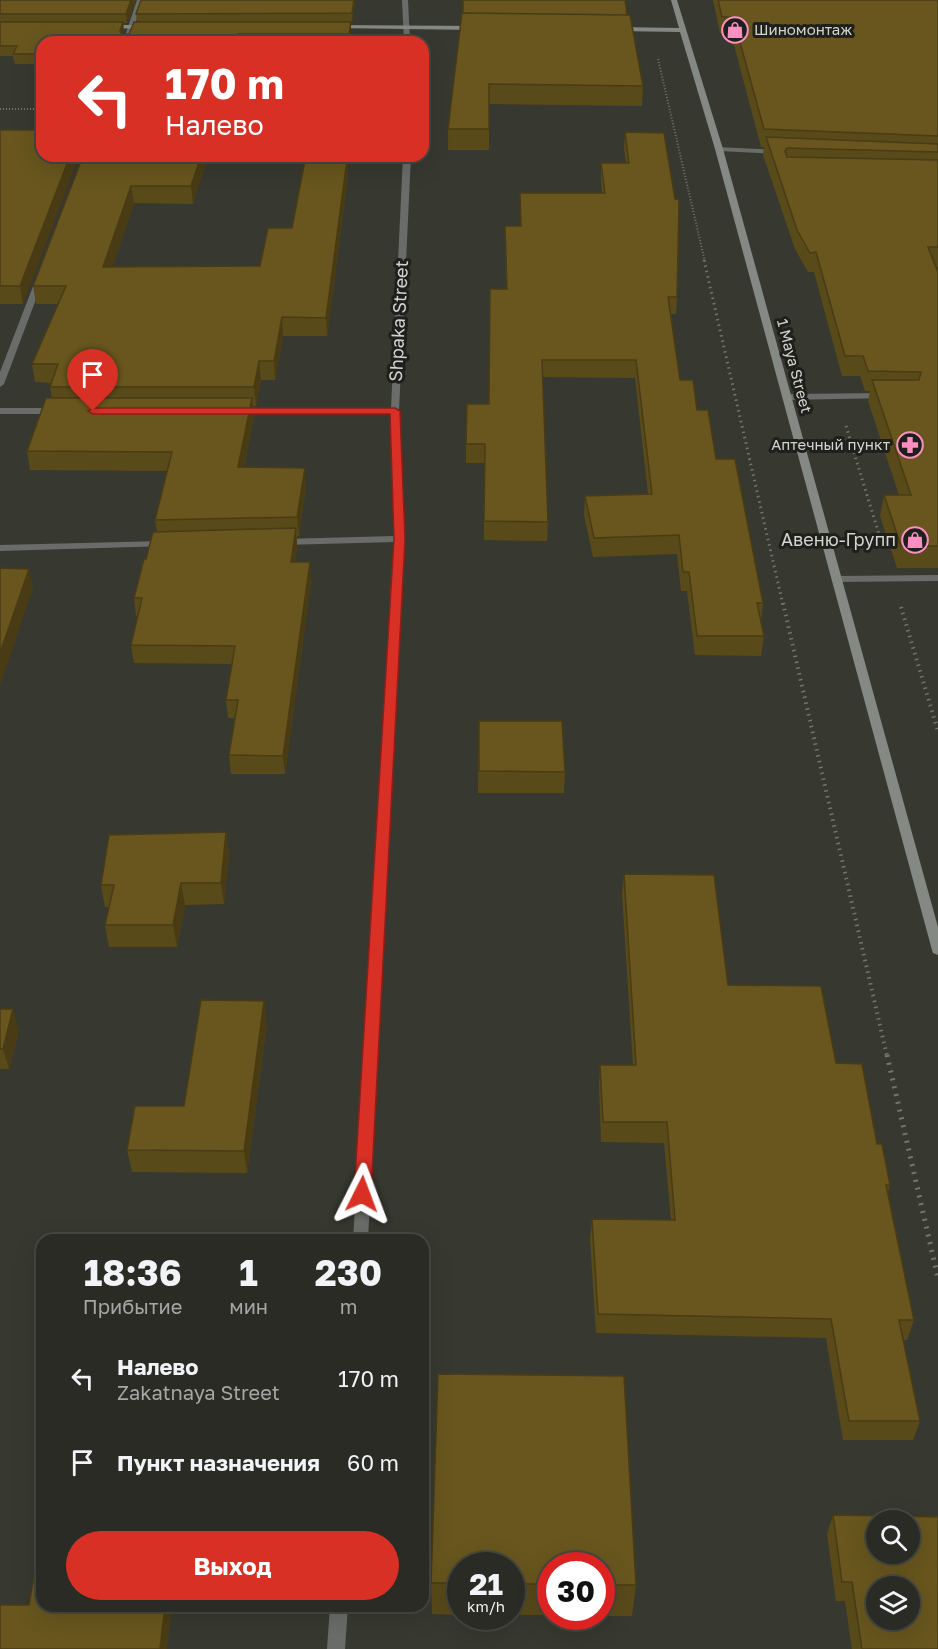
<!DOCTYPE html>
<html lang="ru">
<meta charset="utf-8">
<style>
:root{--surface:#292b24;--page:#31332c;--text:#f1f3f6;--muted:#a5a7a6;--line:#454741;--accent:#d93025}
body{margin:0;font-family:"Golos Text",sans-serif;background:var(--page);color:var(--text);height:100vh;display:flex;flex-direction:column;font-size:22px;white-space:nowrap}
*{box-sizing:border-box;margin:0}
p{font-size:20px;color:var(--muted)}
.icon{flex:none;width:33px;height:33px;fill:none;stroke:currentColor;stroke-width:2;stroke-linecap:round;stroke-linejoin:round}
.map{position:relative;flex:1;overflow:hidden}
.side{position:absolute;left:36px;top:1234px;width:393px;height:378px;display:flex;flex-direction:column;background:var(--surface);border-radius:18px;box-shadow:0 6px 24px #0002,0 0 0 2px var(--line)}
.side>*{flex:none}
.hud{position:absolute;left:36px;top:36px;width:393px;height:126px;border-radius:18px;box-shadow:0 6px 24px #0002,0 0 0 2px var(--line);background:#d93025;color:#fff;overflow:hidden}
.controls{position:absolute;left:866px;top:1510px;display:grid;gap:12px}
.controls a{display:grid;place-items:center;width:54px;height:54px;border-radius:50%;background:var(--surface);box-shadow:0 6px 24px #0002,0 0 0 2px var(--line);font-size:30px}
.speed{position:absolute;left:447px;top:1552px;display:flex;gap:12px;font-size:30px;font-weight:700;text-align:center}
.speed>*{display:grid;place-content:center;width:78px;height:78px;border-radius:50%;background:var(--surface);box-shadow:0 6px 24px #0002,0 0 0 2px var(--line);line-height:1}
.speed small{font-size:15px;font-weight:400}
.speed .limit{border:9px solid #d22;background:#fff;color:#111}
.pin{position:absolute;display:grid;place-items:center;width:51px;height:51px;color:#fff;margin:-62px -26px;border-radius:50% 50% 50% 0;rotate:-45deg;box-shadow:0 0 6px #0007}
.pin .icon{rotate:45deg}
.me{position:absolute;width:66px;margin:-33px;rotate:3deg;stroke-linejoin:round;filter:drop-shadow(0 0 4px #0008)}
.turn{display:flex;align-items:center;gap:21px;height:126px;padding:0 30px;font-size:27px}
.turn .icon{width:78px;height:78px;stroke-width:2.5}
.turn b{display:block;font-size:42px;line-height:51px}
.eta{display:flex;justify-content:space-evenly;align-items:center;height:102px;text-align:center}
.eta b{font-size:36px;font-weight:700;line-height:42px}
.action{display:flex;gap:12px;margin-top:auto;padding:12px 30px}
.action a{flex:1;height:69px;border-radius:36px;background:var(--accent);color:#fff;font-size:24px;font-weight:700;line-height:69px;text-align:center}
ul{padding:0;list-style:none}
li{display:flex;align-items:center;gap:18px;height:84px;padding:0 30px}
li div{flex:1}
li b{display:block;font-size:22px}
li em{font-style:normal}
.map>svg:first-child{display:block}
.lines{fill:none;stroke-linecap:round;stroke-linejoin:round}
.path-far3{stroke:#73756d;stroke-width:2;stroke-dasharray:1 2;stroke-linecap:butt}
.path-far2{stroke:#73756d;stroke-width:3;stroke-dasharray:1.5 4;stroke-linecap:butt}
.path-far1{stroke:#73756d;stroke-width:4;stroke-dasharray:1.5 4.5;stroke-linecap:butt}
.path{stroke:#73756d;stroke-width:5;stroke-dasharray:2 6;stroke-linecap:butt}
.lane{fill:#696c69;fill-rule:evenodd}
.street{fill:#696c69;fill-rule:evenodd}
.secondary{fill:#848984;fill-rule:evenodd}
.wall{fill:#594a1a}
.shaded-wall{fill:#493c15}
.building{fill:#68561e;stroke:#493c15;stroke-width:1.5;fill-rule:evenodd}
.route{fill:#d93025;stroke:#8d1f18;stroke-width:1.5}
.labels{text-anchor:middle;stroke-width:6;stroke-linejoin:round;paint-order:stroke}
.far-poi-label{font-size:15px;fill:#d2d4ce;stroke:#1f1f1c;text-anchor:start}
.far-street-label{font-size:15px;fill:#d2d4ce;stroke:#1f1f1c}
.street-label{font-size:18px;fill:#d2d4ce;stroke:#1f1f1c}
.poi-label{font-size:18px;fill:#d2d4ce;stroke:#1f1f1c;text-anchor:end}
</style>
<div class="map">
<svg width="938" height="1649" viewBox="0 0 938 1649">
<rect width="100%" height="100%" fill="#373930"/>
<g class="lines">
<path class="path-far3" d="M658,59L705,262
M0,109H42"/>
<path class="path-far2" d="M704,260L783,605
M846,426L884,551"/>
<path class="path-far1" d="M783,603L887,1056
M901,607L938,731"/>
<path class="path" d="M887,1055L938,1278"/>
<path class="lane" d="M885,393L888,394V398L787,400L783,397L787,394Z
M938,575V581L837,582L832,579L837,576Z"/>
<path class="street" d="M137,0H143L129,42H123Z
M402,0H408L410,42H404Z
M716,147L780,150L784,152L780,154L719,151L715,149Z
M403,156H411L399,411L405,539L368,1240H353L395,542L283,545L278,542L283,539L395,536L391,414H238L234,411L238,408H391Z
M37,276L44,278L4,384L0,387V372Z
M0,408H56L60,411L56,414H0Z
M164,541L169,544L168,546L0,551V545Z
M330,1606H348L345,1649H327Z"/>
<path class="secondary" d="M671,0H677L723,149L938,927V955L933,953L932,950L715,149L680,32L617,31L614,29L617,27L679,28Z
M107,25H147L150,27L147,29L105,28Z
M335,25L477,26L480,28L477,30L333,28Z"/>
</g>
<path class="wall" d="M0,0H136L127,23H123L124,32L123,34H129L137,22L136,14L355,0L352,23H351V31L350,42H42V64H15L13,56H0Z
M713,0H938V267H936L938,272V568H897L880,516L884,495H899L868,401L870,391H865L860,376H842L814,272H808L795,249L763,155L764,147H761L734,45H732L729,33H720Z
M462,13L627,15L643,86L642,106L489,104V150H448V129Z
M0,130L23,304H0Z
M625,132L677,297L676,314H671L680,380L697,410L716,459L763,603L761,621L764,636L761,656L695,655L687,591H681L677,554L593,557L584,515L585,496L648,494L635,378L542,377L548,522L547,541L484,540V463H466V444L489,404L506,289L505,226H520V193H602L601,179V163H626L624,148Z
M83,156H208L193,204L134,203L112,267L260,266L347,160L348,177L327,336H283L275,380H261L256,406H253L254,416L244,467L306,486L299,536H297V546L295,562L311,581L285,774H231L229,755L235,718H228L226,700L232,664L134,663L131,645L138,616H136L134,598L146,559L157,532L155,520L168,471L30,470L27,451L52,398L50,387L52,383L35,382L32,364L58,304H36L33,286Z
M479,721L565,772L564,793H478Z
M226,832L229,854L224,904L185,905L177,947H109L105,925L109,907H105L101,885Z
M624,874L728,985L836,1063L877,1144L890,1185L888,1192L914,1320L907,1340H903L920,1421L913,1440H843L826,1338L596,1333L590,1239L592,1219L671,1220L664,1143L601,1142L599,1086L600,1065H633L622,894Z
M0,1009L19,1029L9,1069H0Z
M267,1023L247,1173L132,1172L127,1150L184,1106Z
M438,1374L624,1376L636,1585L632,1616H602V1566H550V1615H512V1566H460V1615L432,1614L431,1583Z
M833,1515L938,1649H852L845,1601H836L827,1534Z"/>
<path class="shaded-wall" d="M131,0H136L127,23L126,14Z
M354,0H355L352,23V13Z
M123,22L124,32L121,41L120,31Z
M351,22V31L349,42V34Z
M70,156H79L23,304L20,286Z
M201,156H208L193,204L191,186Z
M347,160L348,177L327,336L326,318Z
M131,186L134,203L106,285L103,267Z
M282,317L283,336L275,380L274,361Z
M259,361L261,380L256,406L254,387Z
M252,398L254,416L240,486L238,467Z
M305,468L306,486L299,536L297,517Z
M296,528L297,546L293,580L291,562Z
M310,562L311,581L285,774L283,756Z
M29,569L33,588L0,685V653Z
M226,832L229,854L224,904L221,883Z
M181,883L185,905L177,947L173,925Z
M264,1001L267,1023L247,1173L244,1151Z
M13,1009L19,1029L9,1069L3,1049Z
M165,1606H172L167,1649H160Z"/>
<path class="building" d="M0,0H131L126,14H0Z
M141,0H354L352,13L136,14Z
M463,0H625L627,15L463,13Z
M718,0H938V136L764,129L736,28H733L731,17H722Z
M462,13L630,15L643,86L489,84V129H448Z
M0,22H123L120,31L122,34H129L134,22H351L349,34H238L236,40H180L179,42H42V54H13L17,46H0Z
M0,130H42V156H70L20,286H0Z
M625,132L664,133L675,199L679,200L677,297H668L680,380H693L697,410H708L716,459H735L763,603H757L764,636H697L689,572H683L679,535L594,538L585,496L652,494L636,360H542L548,522L484,521L485,444H466L467,404H489L490,289H507L505,226H521L520,193H605L601,163H629Z
M766,137L938,144V152L787,148L785,151L787,157L938,160V247H928L938,272V546H901L884,495H911L872,380H919L921,372L868,371L863,356H845L816,252L810,253L797,230Z
M83,156H201L191,186H131L103,267L260,266L268,228H292L305,160H347L326,318L282,317L274,361H259L254,387H50L58,364H32L66,286H33Z
M46,398H252L238,467L305,468L297,517L155,520L172,452L27,451Z
M296,528L291,562H310L283,756L229,755L238,700H226L235,646L131,645L142,598H134L144,559H146L153,532Z
M0,568L29,569L0,653Z
M479,721H562L565,772L479,771Z
M226,832L221,883H181L173,925H105L114,885H101L109,835Z
M624,874L714,875L728,985L821,986L836,1063L862,1064L877,1144H882L890,1185H886L914,1320H899L920,1421H849L831,1319L598,1314L592,1219L675,1220L667,1122H603L600,1065H636Z
M201,1000L264,1001L244,1151L127,1150L135,1106H184Z
M0,1009H13L3,1049H0Z
M438,1374L624,1376L636,1585H602V1566H550V1584H512V1566H460V1583H431Z
M833,1515L938,1517V1649H862L852,1582H842ZM876,1521H909V1554H876ZM876,1587H909V1620H876Z
M35,1570H42V1606H165L160,1649H0V1605H29Z"/>
<path class="route" d="M395,408L400,411L405,539L371,1194L368,1199L362,1201L356,1199L354,1194L394,539L390,414H93L88,411L93,408Z"/>
<defs>
<g id="shop-ring" transform="scale(1.35)"><circle r="9.5" fill="#1f1f1c" stroke="#fc8fc2" stroke-width="1.5"/><path d="M-5-2.5h2.3a2.7 3.5 0 0 1 5.4 0H5L5.5 6h-11ZM-1.5-2.5h3a1.5 2.3 0 0 0-3 0Z" fill="#fc8fc2"/></g>
<g id="pharmacy-ring" transform="scale(1.35)"><circle r="9.5" fill="#1f1f1c" stroke="#fc8fc2" stroke-width="1.5"/><path d="M-2-6h4v4h4v4h-4v4h-4v-4h-4v-4h4Z" fill="#fc8fc2"/></g>
</defs>
<g fill-rule="evenodd">
<use href="#shop-ring" x="735" y="30"/>
<use href="#pharmacy-ring" x="910" y="445"/>
<use href="#shop-ring" x="915" y="540"/>
</g>
<g class="labels">
<g class="far-poi-label">
<text x="754" y="35">Шиномонтаж</text>
<text x="890" y="450" text-anchor="end">Аптечный пункт</text>
</g>
<g class="far-street-label">
<text transform="translate(794 366) rotate(75)" y="5">1 Maya Street</text>
</g>
<g class="street-label">
<text transform="translate(399 321) rotate(-87)" y="6">Shpaka Street</text>
</g>
<g class="poi-label">
<text x="896" y="546">Авеню-Групп</text>
</g>
</g>
</svg>
<div class="controls">
<a><svg class="icon" aria-label="search" viewBox="0 0 24 24"><circle cx="10" cy="10" r="6"/><path d="M15 15l6 6"/></svg></a>
<a><svg class="icon" aria-label="layers" viewBox="0 0 24 24"><path d="M12 4l9 5-9 5-9-5zM3 14l9 5 9-5"/></svg></a>
</div>
<div class="speed"><div>21<small>km/h</small></div><div class="limit">30</div></div>
<div class="pin" style="left:93px;top:411px;background:#d93025"><svg class="icon" aria-label="arrive" viewBox="0 0 24 24"><path d="M6 21V4h12l-3 4 3 4H6"/></svg></div>
<svg class="me" style="left:362px;top:1194px" viewBox="-20 -20 40 40"><path d="M0-17L14 15 0 8-14 15z" fill="#d93025" stroke="#fff" stroke-width="4"/></svg>
<div class="hud">
<div class="turn"><svg class="icon" aria-label="left" viewBox="0 0 24 24"><path d="M17 20v-9H6M10 6l-5 5 5 5"/></svg><div><b>170 m</b>Налево</div></div>
</div>
<section class="side">
<div class="eta">
<div><b>18:36</b><p>Прибытие</p></div>
<div><b>1</b><p>мин</p></div>
<div><b>230</b><p>m</p></div>
</div>
<ul>
<li><svg class="icon" aria-label="left" viewBox="0 0 24 24"><path d="M17 20v-9H6M10 6l-5 5 5 5"/></svg><div><b>Налево</b><p>Zakatnaya Street</p></div><em>170 m</em></li>
<li><svg class="icon" aria-label="arrive" viewBox="0 0 24 24"><path d="M6 21V4h12l-3 4 3 4H6"/></svg><div><b>Пункт назначения</b></div><em>60 m</em></li>
</ul>
<div class="action"><a>Выход</a></div>
</section>
</div>
